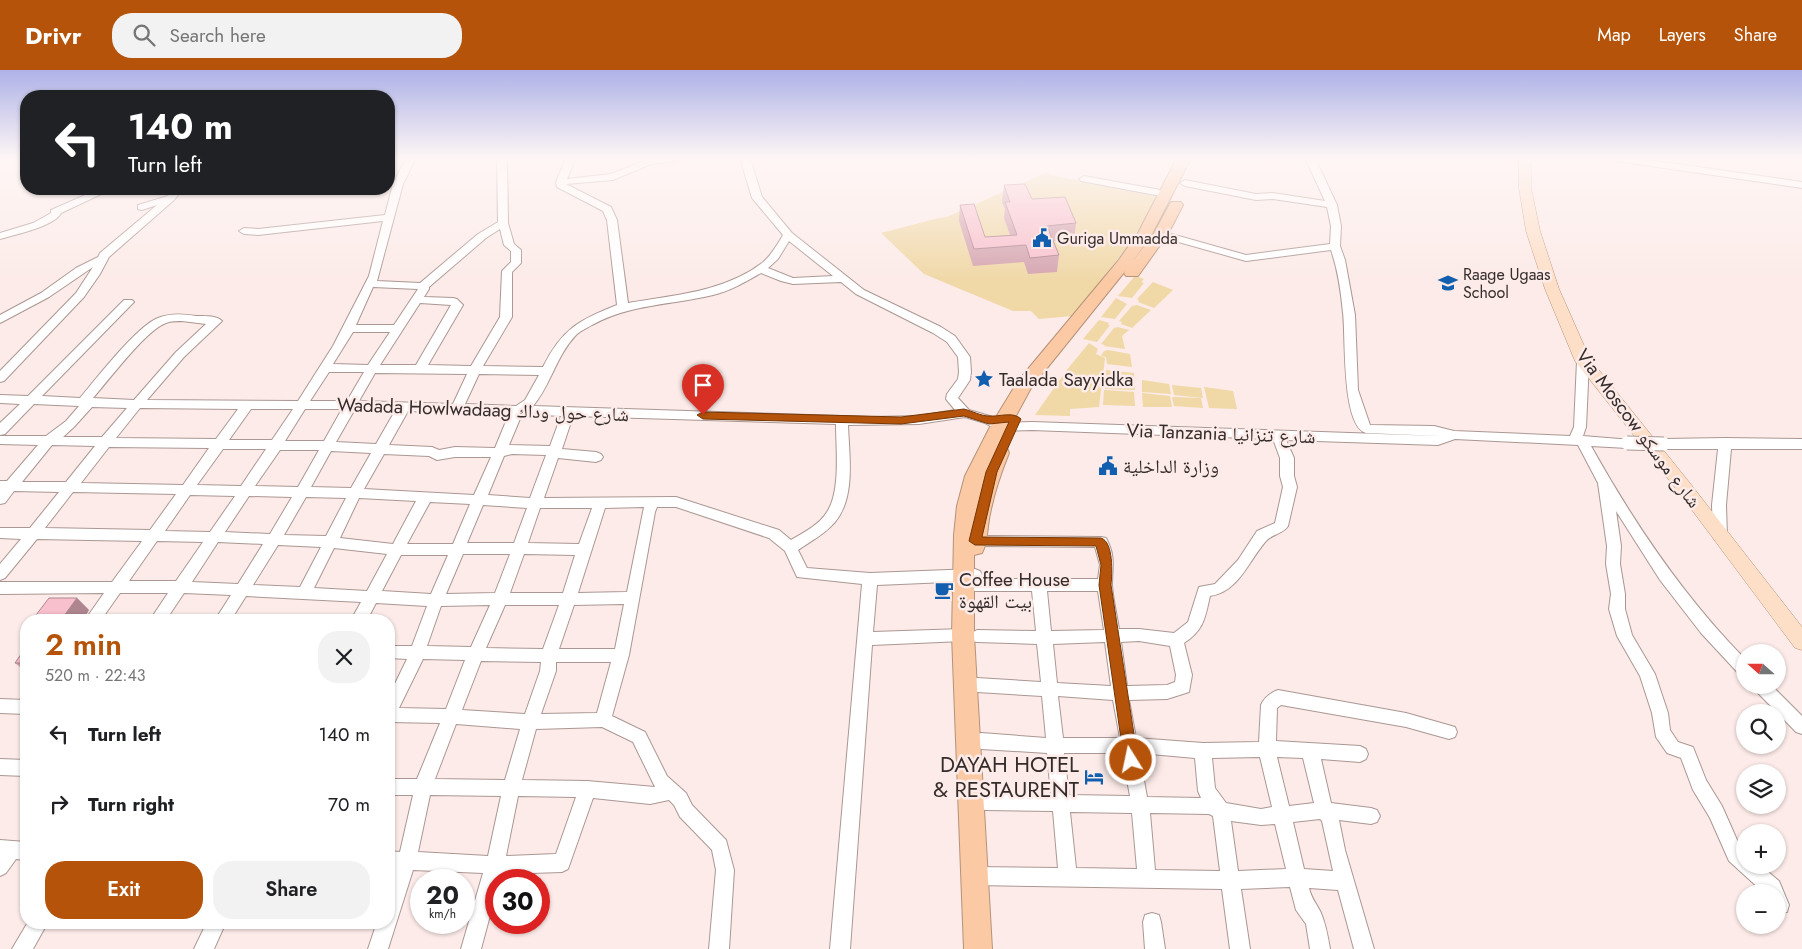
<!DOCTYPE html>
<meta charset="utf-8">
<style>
:root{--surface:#fff;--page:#f2f2f2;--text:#202124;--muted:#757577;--accent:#b45309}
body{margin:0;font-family:Jost,"Noto Naskh Arabic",sans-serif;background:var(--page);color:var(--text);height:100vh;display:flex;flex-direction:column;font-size:19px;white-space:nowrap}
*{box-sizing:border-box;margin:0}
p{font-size:16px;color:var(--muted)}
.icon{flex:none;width:28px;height:28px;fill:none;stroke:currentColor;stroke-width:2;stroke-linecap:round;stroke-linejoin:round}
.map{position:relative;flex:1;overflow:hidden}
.drawer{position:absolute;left:20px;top:544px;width:375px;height:315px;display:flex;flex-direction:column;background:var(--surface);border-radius:20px;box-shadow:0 1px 4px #0004}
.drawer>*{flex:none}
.hud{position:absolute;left:20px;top:20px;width:375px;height:105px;border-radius:20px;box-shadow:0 1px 4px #0004;background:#202124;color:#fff;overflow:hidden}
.needle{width:32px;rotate:291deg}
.fabs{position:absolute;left:1736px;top:574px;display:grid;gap:10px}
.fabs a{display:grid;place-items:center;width:50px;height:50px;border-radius:50%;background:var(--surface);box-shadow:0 1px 4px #0004;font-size:25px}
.speed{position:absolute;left:410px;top:799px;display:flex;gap:10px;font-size:25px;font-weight:700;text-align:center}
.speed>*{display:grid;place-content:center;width:65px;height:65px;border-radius:50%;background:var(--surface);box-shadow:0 1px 4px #0004;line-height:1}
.speed small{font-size:12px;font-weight:400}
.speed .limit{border:8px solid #d22;background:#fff;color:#111}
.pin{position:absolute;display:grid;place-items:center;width:42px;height:42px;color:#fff;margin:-51px -21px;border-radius:50% 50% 50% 0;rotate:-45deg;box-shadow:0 0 5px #0007}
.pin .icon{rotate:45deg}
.me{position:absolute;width:55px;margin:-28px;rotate:350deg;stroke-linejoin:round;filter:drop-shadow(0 0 4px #0008)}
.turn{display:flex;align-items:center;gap:18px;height:105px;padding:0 25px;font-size:22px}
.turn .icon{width:65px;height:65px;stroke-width:2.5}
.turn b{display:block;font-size:35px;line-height:42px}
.round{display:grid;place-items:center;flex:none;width:52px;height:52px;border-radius:20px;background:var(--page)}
.head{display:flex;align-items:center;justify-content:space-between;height:85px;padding:0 25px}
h1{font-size:30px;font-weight:600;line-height:38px;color:var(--accent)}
.primary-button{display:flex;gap:10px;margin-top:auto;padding:10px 25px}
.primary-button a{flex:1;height:58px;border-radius:20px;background:var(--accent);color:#fff;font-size:20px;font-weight:600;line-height:58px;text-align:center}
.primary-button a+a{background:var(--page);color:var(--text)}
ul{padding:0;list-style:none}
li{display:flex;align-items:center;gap:15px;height:70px;padding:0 25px}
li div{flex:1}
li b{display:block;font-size:19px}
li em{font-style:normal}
header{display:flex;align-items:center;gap:30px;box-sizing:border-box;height:70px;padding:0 25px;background:var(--accent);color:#fff}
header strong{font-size:24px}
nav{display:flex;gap:28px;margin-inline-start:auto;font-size:18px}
.search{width:350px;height:45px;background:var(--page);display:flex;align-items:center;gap:12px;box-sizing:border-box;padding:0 18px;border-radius:20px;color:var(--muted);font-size:19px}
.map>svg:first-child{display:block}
.green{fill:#f0d8a7}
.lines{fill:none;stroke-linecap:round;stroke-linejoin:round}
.minor-casing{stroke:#ab9793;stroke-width:2}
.major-casing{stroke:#b59279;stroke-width:1}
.highway-casing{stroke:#b59279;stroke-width:2}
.minor{fill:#fff;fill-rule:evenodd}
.major{fill:#fddfc8;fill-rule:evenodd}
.highway{fill:#fbc9a4;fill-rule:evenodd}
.minor-bridge-casing{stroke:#ab9793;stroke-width:15;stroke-linecap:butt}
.minor-bridge{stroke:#fff;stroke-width:13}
.wall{fill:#d5a5b0}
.shaded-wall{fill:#ae8690}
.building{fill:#f8c0cd;stroke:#ae8690}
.route{fill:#b45309;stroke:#753606}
.labels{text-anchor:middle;stroke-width:5;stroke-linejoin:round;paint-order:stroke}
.far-poi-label{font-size:16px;fill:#342c2a;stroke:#fcebe8;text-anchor:start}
.poi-label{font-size:19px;fill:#342c2a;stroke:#fcebe8;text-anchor:start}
.street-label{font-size:19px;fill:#342c2a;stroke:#fcebe8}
.near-poi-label{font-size:22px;fill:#342c2a;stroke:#fcebe8;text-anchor:end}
</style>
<header>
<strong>Drivr</strong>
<div class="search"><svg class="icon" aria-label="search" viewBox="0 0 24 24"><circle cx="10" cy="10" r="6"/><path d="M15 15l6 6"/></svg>Search here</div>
<nav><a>Map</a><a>Layers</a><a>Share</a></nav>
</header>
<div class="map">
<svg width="1802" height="879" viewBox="0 0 1802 879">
<rect width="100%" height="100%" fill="#fcebe8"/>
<path class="green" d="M1048,102L1051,105L1158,127L1128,176L1073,246L1039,249L1031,241H1013L924,204L881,163L939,148L947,147Z
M1135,206L1144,209L1141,212L1144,213L1132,228L1118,226Z
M1153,212L1173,220L1154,238L1138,232L1139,230L1137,229Z
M1116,228L1127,234L1115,249L1101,247Z
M1137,235L1151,240L1132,258L1121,254L1122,252L1119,251L1132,236Z
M1099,250L1109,253L1108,255H1110L1097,272L1083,269Z
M1118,257L1129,260L1122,266L1125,279L1104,276L1105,275L1101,274L1114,258Z
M1089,273L1098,279L1096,284L1105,288L1099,337L1070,339V346L1035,345L1066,301Z
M1108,280L1130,284L1132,297L1107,294L1106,287L1101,286L1104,281Z
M1106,300L1134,303L1135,320L1105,319Z
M1142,310L1169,314L1171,324L1142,322Z
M1172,315L1201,318L1203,328L1174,325Z
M1204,317L1233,321L1237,339L1209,338Z
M1104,320L1134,322L1135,336L1103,335Z
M1142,323L1170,326L1172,337H1143Z
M1172,327L1201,328L1203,338L1174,336Z"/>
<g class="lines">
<g class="minor-casing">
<path id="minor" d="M21,88H26V96L21,93Z
M406,88H416L403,114L377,211L420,213L478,164L498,152L497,88H507L508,153L514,174L521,180V193L512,202V247L483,296L543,297C562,259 579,250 617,235L607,150L603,141L557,117L556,112L566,88H576L567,109L611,104L649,89L680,88L675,91L651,94L613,110L566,114L611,137L617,150L628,233C674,225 724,222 762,193C771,186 777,175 783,165L752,128L740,88H750L762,127L792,163L864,220L941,257L955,266L970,287L971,302L970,310L958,328L969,340L993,347L1002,353L1032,352L1437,366H1439L1366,363C1341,356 1346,266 1343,243C1341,222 1338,200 1331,180L1246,191L1157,166L1156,164L1161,161L1246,185L1330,174L1331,156L1327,137L1273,129L1256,130L1185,116L1180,113L1185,110L1256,124L1273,123L1325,131L1305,88H1315L1337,135L1341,156L1340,176L1345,190L1355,245L1358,320L1370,355L1434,356L1454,361L1570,366L1574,357L1577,291L1583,287L1589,291L1586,357L1583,366L1632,370L1633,373L1632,376L1627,378L1591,376C1634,453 1683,526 1745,589V606L1739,604L1701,563L1660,510L1616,441L1621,476L1620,494L1625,524V539L1632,565L1655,604L1668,643L1670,660L1678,672L1693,677L1706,710L1722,736L1741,779L1745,782V795H1760L1779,811L1789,835L1787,842L1778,843V822H1763L1729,791L1710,748L1693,720L1681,688L1667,683L1656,667L1652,643L1640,606L1617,566L1609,539L1611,524L1606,494L1607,476L1598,413L1578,375L1455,369L1438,375L1286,370L1294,388V406L1297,417L1288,456C1283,464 1272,464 1266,471C1249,490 1239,522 1210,526C1205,548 1204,560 1184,573L1192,605L1189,622L1167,629L1129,630L1136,668L1203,673L1259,672L1261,635C1264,628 1270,623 1278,620L1406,643L1455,657L1457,662L1455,667L1449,669L1406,657L1281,635L1277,638L1276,671L1360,676L1366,679L1368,684L1366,689L1360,692L1321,689L1331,733L1371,738L1377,740L1380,746L1377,752L1371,754L1339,750L1345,780L1374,879H1354L1338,820L1309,818C1311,828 1317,834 1321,843C1326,855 1328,867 1330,879H1310L1306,854L1296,840L1290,817L1241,819L1250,879H1230L1222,819L976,815L969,812L967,806L969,800L976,797L1058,798L1053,741L985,740L979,738L976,732L979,726L985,724L1051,725L1047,683L981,679L975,676L973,671L975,666L981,663L1046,668L1042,626L977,622L971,620L969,615L971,610L977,608L1041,612L1037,574L977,572L972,571L970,567L963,571L872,575L850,879H830L862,514L797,507L785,481L769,468L676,437H657L655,442L629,585L612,646L645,662L667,706L686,723L692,735L726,770L734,800L729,879H709L716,800L712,780L680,747L674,735L669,730L650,734L593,728L568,799L562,802L502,804L500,810H496V823L481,879H461L483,803L413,800L388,879H368L377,852H389V818L395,799H389V781L400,782L413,725H389V709H417L440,653L389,652V626L407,589L389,588V576H412L427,536L376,533L367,550H351L361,532L246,526L231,550H215L231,525L184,523L166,550H150L168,523H120L101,550H85L104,523L0,524V512H112L142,471L37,469L5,508L0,510V494L21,469L0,468V458H30L59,422L14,421L5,433L0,434V411H7L38,375L0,374V366H46L66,351L79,336L34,334L5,364L0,365V353L20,334L0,333V325L28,326L124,230H132L134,232L132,234L42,326L80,328C96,309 137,256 158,248C170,243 184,244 196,246C204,246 216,245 222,251L184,287L147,330L298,331L333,276L369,206L383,151L258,165L244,164L239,161L244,158L258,159L385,145L393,114ZM500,159L504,175L511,181V192L502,201L500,247L471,296L428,295L463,235L457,229L453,228L424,227L429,219V217L486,168ZM789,171L833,206L793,208L768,198L778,189ZM761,203L781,211L793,214L841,212L856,224L933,263L947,272L958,287L959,302L958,309L947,324L946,329L955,340L919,346L871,347L533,336C551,315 556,286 576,265C580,261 587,258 592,255C630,234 671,235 713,225C730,221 745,212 761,203ZM373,217L418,219L394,255H356ZM420,233L451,235L416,295H380ZM182,251L206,254L176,282L134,330L93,328C108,311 146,260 166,253C171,251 177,251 182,251ZM353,262H390L368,295L333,294ZM329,302H364L347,331H310ZM375,303L467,304L453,334L359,331ZM479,304L539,305L525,330L516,336L465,334ZM92,337L127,338L102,367H63L74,357ZM140,338L238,339L216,369L116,368ZM251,339H293L272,370H229ZM305,339H342L324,371H285ZM355,339L395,341L376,374L336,372ZM408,341L509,344L495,378L455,377L439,380L432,377L389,375ZM522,344L561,346L550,376L509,375ZM573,346L836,354C836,378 841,421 827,442C819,455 803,463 791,470L779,460L676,427L544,428L558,388L596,392L601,390L603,387L601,384L596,382L562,379ZM965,347L985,353L999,361L1032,360L1273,369L1280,388V406L1283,417L1275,453L1257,461L1238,490L1215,514L1199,517L1188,552L1174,563L1139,559H1119C1117,545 1113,530 1112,515C1112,497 1116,486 1106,468L1101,467L975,466L970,467L968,471L970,475L975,476L1095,477L1100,495L1098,509H980L982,505L980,501L975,499L870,503L807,498L798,480C811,471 825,464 835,452C856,427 849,385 848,355L919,354ZM52,375L95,376L66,412H22ZM109,377L209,378L183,415L81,413ZM223,379H266L241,416L197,415ZM280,380H319L298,417L255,416ZM331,381L371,383L351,418L311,417ZM384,384L429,386L437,390L455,387H491L474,425L364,419ZM512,384L546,385L530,428L488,425L504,386ZM73,422L176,424L150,460L45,458ZM190,425L235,426L210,462L165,461ZM249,426L292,427L270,464L225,462ZM306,427L346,428L326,466L284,465ZM359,428L416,431L393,474L340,468ZM430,432L470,434L453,474H407ZM483,435L527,438L514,473H467ZM644,437L627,522L578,523L605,438ZM540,438H592L579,474L528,473ZM157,471L203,472L176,511H129ZM218,472L263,474L238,514L192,512ZM278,475L321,477L300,517L253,515ZM334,478L387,484L367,521L314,518ZM463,484H510L495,523L446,524ZM524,484L575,485L563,523H510ZM401,485H448L431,524L382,521ZM970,511L968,515L970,519L975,521H1032L1036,561L977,560L970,564L968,561L963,559L873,562L877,515ZM1047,521H1098L1104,560L1051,561ZM624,534L615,579H559L574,535ZM490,535L471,577L427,576L441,536ZM505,535H559L543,579L486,578ZM1139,571L1170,576L1176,605L1175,612L1167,615L1127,616L1121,572ZM1105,572L1111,616L1057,613L1053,574ZM423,589L465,590L446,639L399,638ZM481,591L541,592L540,601L525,644L462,640ZM556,592H611L597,643L541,644L556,601ZM1058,626L1113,630L1120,668H1063ZM456,654L520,659L505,710L435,709ZM602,657L633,672L655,717L587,711L522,710L536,659ZM1064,683H1122L1130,726L1069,725ZM1139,683L1195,688L1198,721L1201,728L1147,727ZM1260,687L1272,737L1261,739L1226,733L1215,718L1212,688ZM1277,687L1303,688L1314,733L1289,736ZM430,725L501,726L488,786L418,782ZM518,726L576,727L556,784L506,786ZM1070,742L1132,743L1137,799L1076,798ZM1150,743L1209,744L1213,746L1220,801L1155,800ZM1320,749L1322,751L1333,801L1304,799L1293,752ZM1231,751L1261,755L1275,754L1286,799L1238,801Z
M1611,88H1635L1802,112V118L1616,91Z
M1084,106L1166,121L1171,124L1166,127L1081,111L1079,109Z
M99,119H112L61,143C55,156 14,165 0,169V163L33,153L51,143V140Z
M164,119H174L178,125L174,130L109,187L100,204L84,227L4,311L0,312V301L76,223L93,197L49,227L0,253V245L41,223L76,198L98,187L100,183L157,135L142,140L138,139V135L168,126Z
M1725,368L1802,369V379H1731L1726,435L1727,466L1725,470L1720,471L1715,470L1713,466L1712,435L1718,379H1664L1659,377L1658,374L1659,371L1664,369Z
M1753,615H1771L1802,646V664L1796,662L1755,620Z
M0,629L26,630V644L0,643Z
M0,689L26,690V706L0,705Z
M0,770L26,772V790L16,789L6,803L0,806Z
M1152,843L1159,845L1161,852L1165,879H1145L1143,852L1145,845Z
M28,852H48L33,879H12Z
M207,852H226L214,879H194Z"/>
</g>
<g class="major-casing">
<path id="major" d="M1519,88H1531V118L1540,161L1559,219L1590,289L1689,412L1802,557V580L1795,578L1677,420L1575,291L1545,219L1526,161L1519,118Z"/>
</g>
<g class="highway-casing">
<path id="highway" d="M1177,88H1191L1152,164L1133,191L1154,163L1171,132H1181L1183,135L1168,164L1138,206H1126L1124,203L1126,200L1031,318L999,377L1007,378L1009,383C1001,403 994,423 990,444C987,456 988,472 982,483L974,485V565L992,879H964L952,565L954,465L957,436L965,406L990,357L1018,311L1118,191L1138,163Z"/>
</g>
<use href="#minor" class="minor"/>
<use href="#major" class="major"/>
<use href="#highway" class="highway"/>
<g class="minor-bridge-casing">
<path id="minor-bridge" d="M1627,373L1664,374"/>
</g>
<use href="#minor-bridge" class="minor-bridge"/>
</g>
<path class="wall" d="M1004,115L1076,153L1074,170L1053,171L1059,185L1057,202L1028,204L1024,192L973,196L959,151L960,135L985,167L1010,165L1004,148L1005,139L1002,132Z
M77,528L89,540L83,550H34L33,549Z
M26,577V602L15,593Z"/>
<path class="shaded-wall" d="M965,88H976V90L965,91Z
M77,528L89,540L83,550H61Z"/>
<path class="building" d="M1025,114L1032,129L1065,127L1076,153L1047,156L1059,185L1030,188L1026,175L974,179L960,135L974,134L985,167L1017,165L1005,132H1010L1004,115Z
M49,528H77L61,550L33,549Z
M26,577V593H15Z"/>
<linearGradient id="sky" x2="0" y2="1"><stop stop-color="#aeb2e7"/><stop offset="0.42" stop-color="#fef6f5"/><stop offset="1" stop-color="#fef6f5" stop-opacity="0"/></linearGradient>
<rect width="1802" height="211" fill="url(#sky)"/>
<path class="route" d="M964,339C972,341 981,346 989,346C999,347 1013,341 1021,349L997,402L982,467L1101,468C1114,472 1112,504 1111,515L1138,690L1136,695L1131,696L1126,695L1124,690L1099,515L1101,495L1096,476L975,475L969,471L986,402L1009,352L989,354L964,346L901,354L703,349L697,345L703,342L901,347Z"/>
<defs>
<g id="civic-bare" transform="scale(1.5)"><path d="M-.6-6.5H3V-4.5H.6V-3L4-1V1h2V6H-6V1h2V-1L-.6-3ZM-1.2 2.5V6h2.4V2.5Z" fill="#115fae" stroke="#fcebe8" stroke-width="2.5" paint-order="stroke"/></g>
<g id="school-bare" transform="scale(1.5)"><path d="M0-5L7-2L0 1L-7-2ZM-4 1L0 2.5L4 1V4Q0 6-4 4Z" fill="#115fae" stroke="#fcebe8" stroke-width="2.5" paint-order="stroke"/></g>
<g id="sight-bare" transform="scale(1.5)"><path d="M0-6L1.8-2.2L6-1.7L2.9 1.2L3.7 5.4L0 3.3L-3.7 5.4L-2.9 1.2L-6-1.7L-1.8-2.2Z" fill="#115fae" stroke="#fcebe8" stroke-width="2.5" paint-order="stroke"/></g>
<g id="cafe-bare" transform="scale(1.5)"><path d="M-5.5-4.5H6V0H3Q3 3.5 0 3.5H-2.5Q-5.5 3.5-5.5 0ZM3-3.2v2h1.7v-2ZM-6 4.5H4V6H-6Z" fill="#115fae" stroke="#fcebe8" stroke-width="2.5" paint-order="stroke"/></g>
<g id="hotel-bare" transform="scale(1.5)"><path d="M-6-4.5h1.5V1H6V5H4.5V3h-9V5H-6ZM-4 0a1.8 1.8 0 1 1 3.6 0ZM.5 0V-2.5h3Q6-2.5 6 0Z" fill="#115fae" stroke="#fcebe8" stroke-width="2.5" paint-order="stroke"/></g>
</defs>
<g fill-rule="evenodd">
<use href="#civic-bare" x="1042" y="168"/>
<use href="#school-bare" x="1448" y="213"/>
<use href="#sight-bare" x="984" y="309"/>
<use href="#civic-bare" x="1108" y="396"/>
<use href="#cafe-bare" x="944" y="520"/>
<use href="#hotel-bare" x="1094" y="707"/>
</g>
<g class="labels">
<g class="far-poi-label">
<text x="1057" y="174">Guriga Ummadda</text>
<text x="1463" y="210">Raage Ugaas<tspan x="1463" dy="18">School</tspan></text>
</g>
<g class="poi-label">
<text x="999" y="316">Taalada Sayyidka</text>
<text x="1123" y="403">وزارة الداخلية</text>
<text x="959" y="516">Coffee House<tspan x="959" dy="22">بيت القهوة</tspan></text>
</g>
<g class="street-label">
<text transform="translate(483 339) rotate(2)" y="7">Wadada Howlwadaag شارع حول وداك</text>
<text transform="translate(1639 358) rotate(53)" y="7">Via Moscow شارع موسكو</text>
<text transform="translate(1221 363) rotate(2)" y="7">Via Tanzania شارع تنزانيا</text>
</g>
<g class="near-poi-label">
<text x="1079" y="702">DAYAH HOTEL<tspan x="1079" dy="25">&amp; RESTAURENT</tspan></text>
</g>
</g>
</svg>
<div class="fabs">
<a><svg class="needle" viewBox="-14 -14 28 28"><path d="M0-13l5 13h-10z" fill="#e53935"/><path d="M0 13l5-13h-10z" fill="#757577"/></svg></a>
<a><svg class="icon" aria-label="search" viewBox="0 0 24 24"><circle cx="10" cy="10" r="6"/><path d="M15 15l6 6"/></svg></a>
<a><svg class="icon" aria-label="layers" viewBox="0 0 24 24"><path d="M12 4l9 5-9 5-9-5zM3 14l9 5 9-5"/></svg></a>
<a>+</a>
<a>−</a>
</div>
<div class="speed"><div>20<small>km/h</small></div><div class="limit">30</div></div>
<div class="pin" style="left:703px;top:345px;background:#d93025"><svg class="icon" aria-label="arrive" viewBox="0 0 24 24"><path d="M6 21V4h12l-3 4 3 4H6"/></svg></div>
<svg class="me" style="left:1131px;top:690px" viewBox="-20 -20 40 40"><circle r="17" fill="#b45309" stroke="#fff" stroke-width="3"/><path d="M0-11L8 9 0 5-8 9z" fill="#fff"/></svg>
<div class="hud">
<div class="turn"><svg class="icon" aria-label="left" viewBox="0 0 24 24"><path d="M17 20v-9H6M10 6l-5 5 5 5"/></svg><div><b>140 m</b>Turn left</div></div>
</div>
<section class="drawer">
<div class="head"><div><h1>2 min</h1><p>520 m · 22:43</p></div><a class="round"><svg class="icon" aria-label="close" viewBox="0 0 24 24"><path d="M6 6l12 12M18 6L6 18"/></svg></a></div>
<ul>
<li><svg class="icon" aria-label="left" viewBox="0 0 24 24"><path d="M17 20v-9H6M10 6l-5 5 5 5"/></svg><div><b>Turn left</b></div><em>140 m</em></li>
<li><svg class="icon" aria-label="right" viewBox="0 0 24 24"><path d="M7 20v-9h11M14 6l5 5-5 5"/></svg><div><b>Turn right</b></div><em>70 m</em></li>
</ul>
<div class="primary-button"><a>Exit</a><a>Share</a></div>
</section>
</div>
